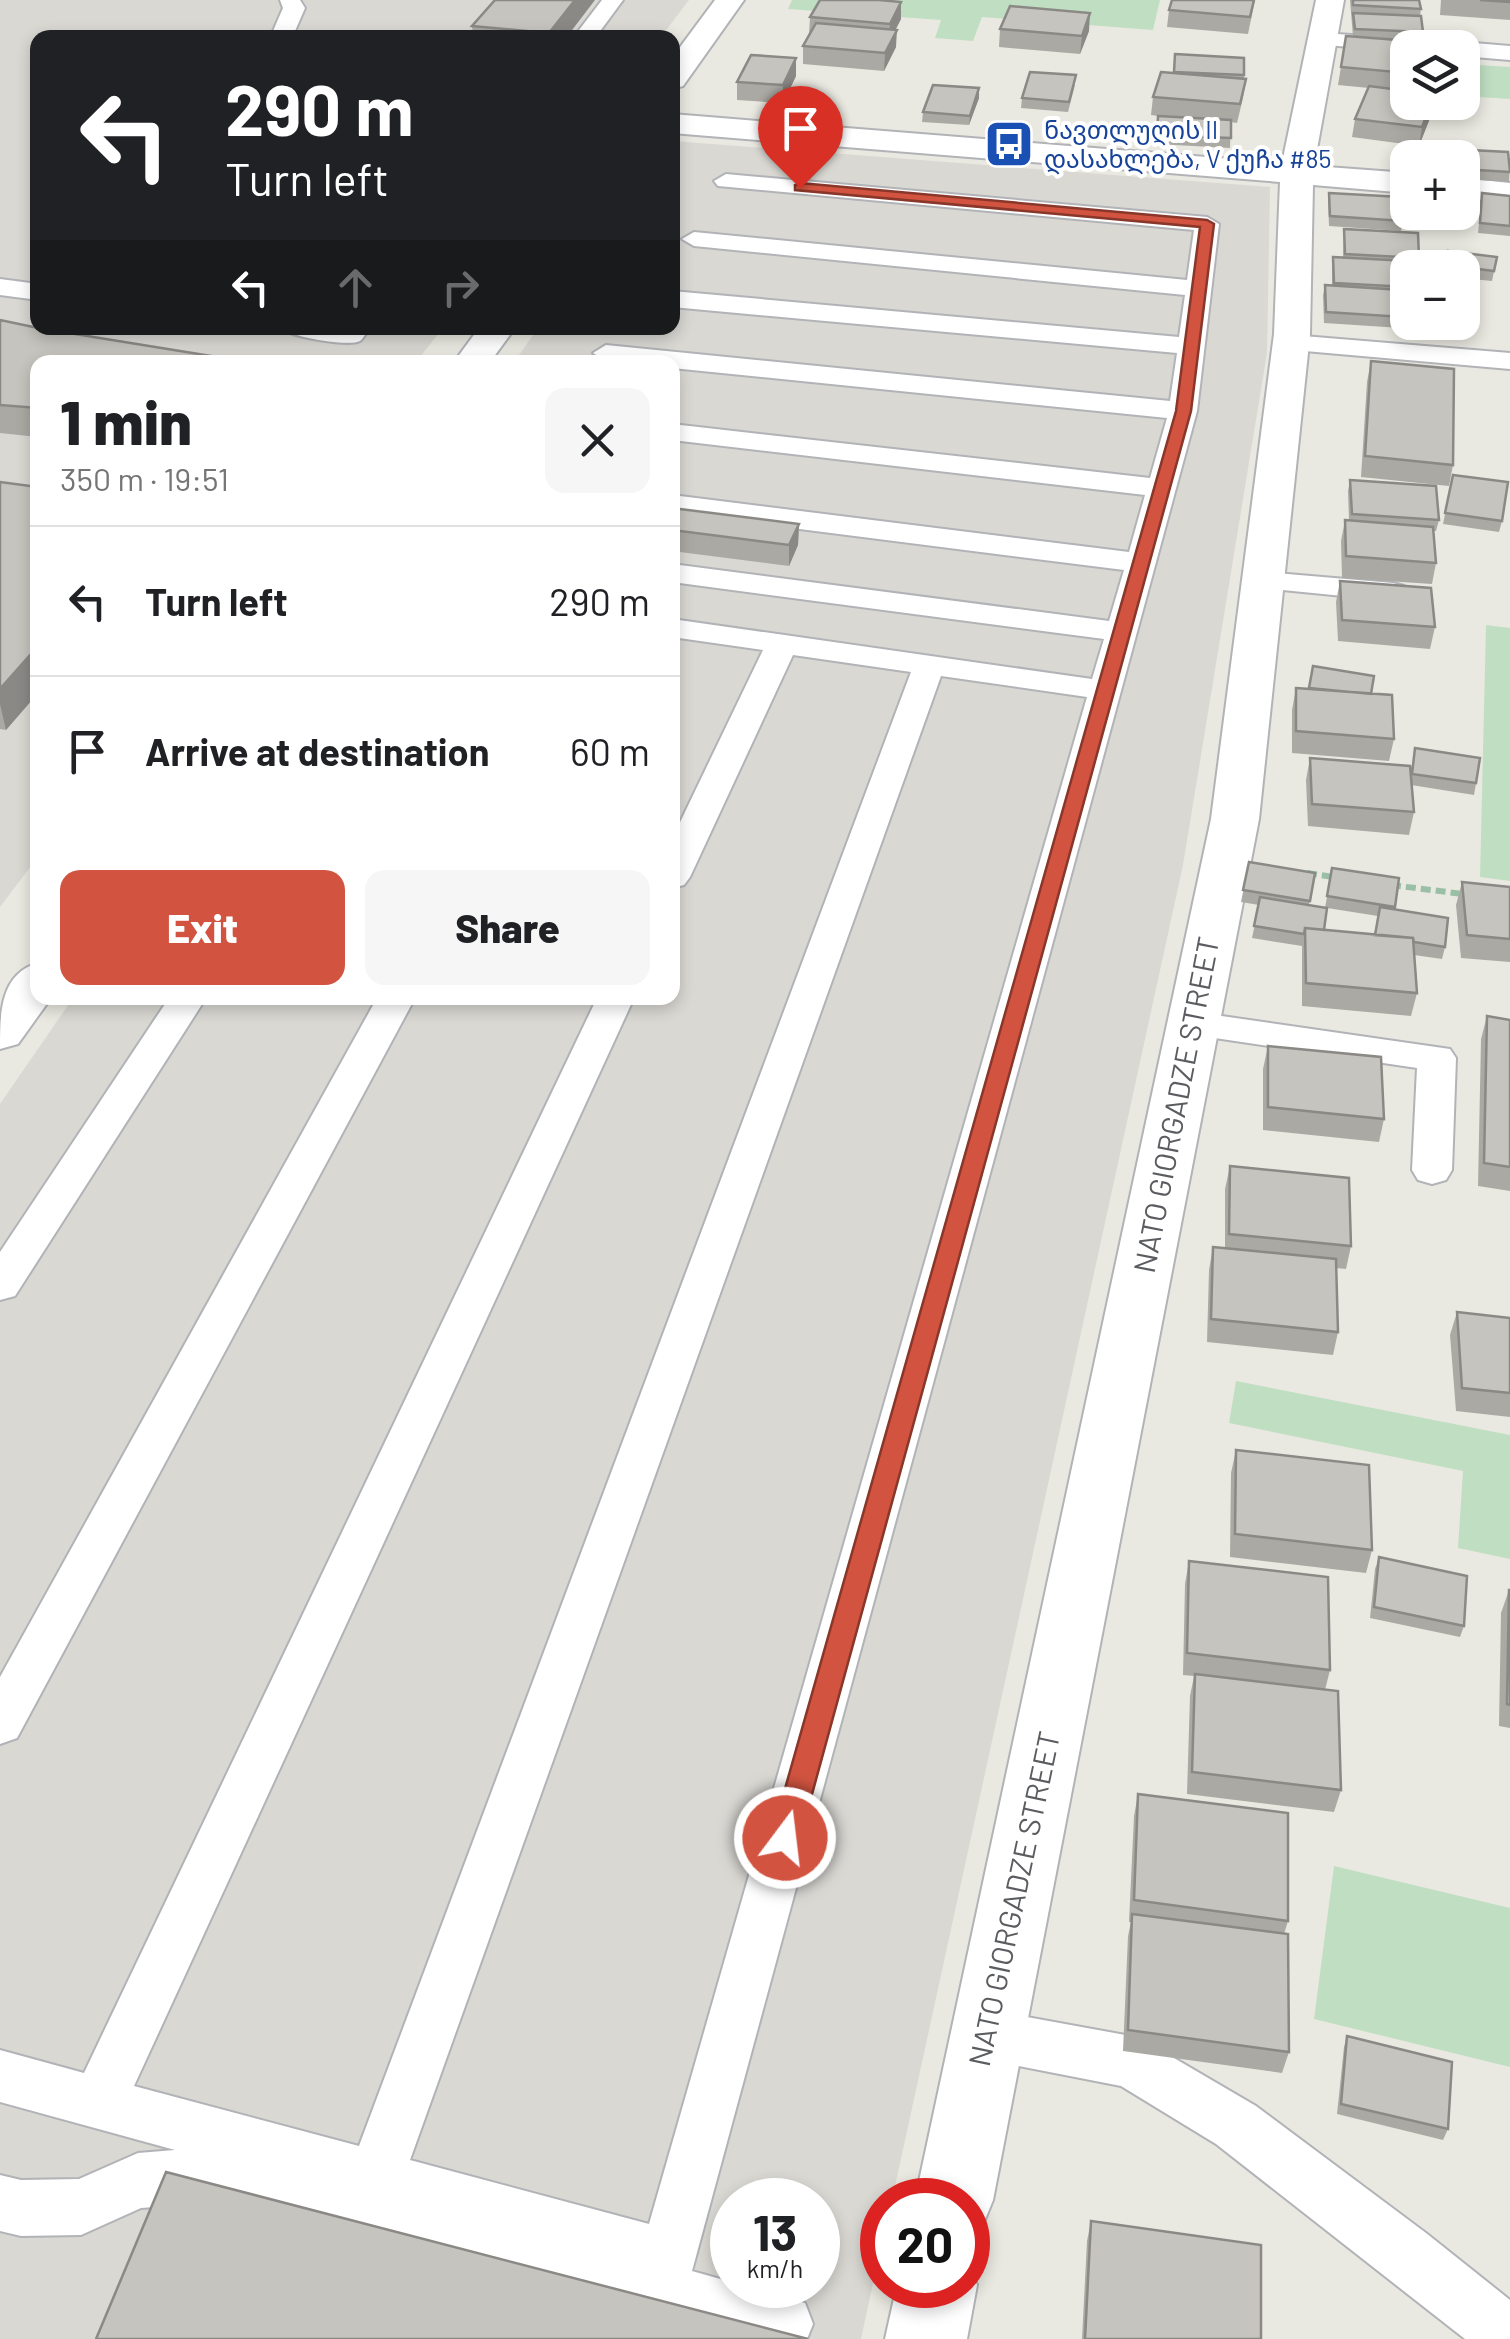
<!DOCTYPE html>
<meta charset="utf-8">
<style>
:root{--surface:#fff;--page:#f6f6f6;--text:#202124;--muted:#757577;--line:#e0e0e0;--accent:#d25440}
body{margin:0;font-family:Barlow,"Noto Sans Georgian",sans-serif;background:var(--page);color:var(--text);height:100vh;display:flex;flex-direction:column;font-size:38px;white-space:nowrap}
*{box-sizing:border-box;margin:0}
p{font-size:32px;color:var(--muted)}
.icon{flex:none;width:55px;height:55px;fill:none;stroke:currentColor;stroke-width:2;stroke-linecap:round;stroke-linejoin:round}
.map{position:relative;flex:1;overflow:hidden}
.side{position:absolute;left:30px;top:355px;width:650px;height:650px;display:flex;flex-direction:column;background:var(--surface);border-radius:20px;box-shadow:0 5px 15px #0003}
.side>*{flex:none}
.banner{position:absolute;left:30px;top:30px;width:650px;height:305px;border-radius:20px;box-shadow:0 5px 15px #0003;background:#202124;color:#fff;overflow:hidden}
.fabs{position:absolute;left:1390px;top:30px;display:grid;gap:20px}
.fabs a{display:grid;place-items:center;width:90px;height:90px;border-radius:20px;background:var(--surface);box-shadow:0 5px 15px #0003;font-size:50px}
.speed{position:absolute;left:710px;top:2178px;display:flex;gap:20px;font-size:50px;font-weight:700;text-align:center}
.speed>*{display:grid;place-content:center;width:130px;height:130px;border-radius:50%;background:var(--surface);box-shadow:0 5px 15px #0003;line-height:1}
.speed small{font-size:25px;font-weight:400}
.speed .limit{border:15px solid #d22;background:#fff;color:#111}
.pin{position:absolute;display:grid;place-items:center;width:85px;height:85px;color:#fff;margin:-102px -42px;border-radius:50% 50% 50% 0;rotate:-45deg;box-shadow:0 0 10px #0007}
.pin .icon{rotate:45deg}
.me{position:absolute;width:110px;margin:-55px;rotate:15deg;stroke-linejoin:round;filter:drop-shadow(0 0 8px #0008)}
.turn{display:flex;align-items:center;gap:35px;height:210px;padding:0 30px;font-size:45px}
.turn .icon{width:130px;height:130px;stroke-width:2.5}
.turn b{display:block;font-size:70px;line-height:85px}
.lanes{display:flex;align-items:center;height:95px;padding:0 30px;background:#0003;justify-content:center;gap:50px;direction:ltr}
.lanes .off{opacity:.35}
.round{display:grid;place-items:center;flex:none;width:105px;height:105px;border-radius:20px;background:var(--page)}
.headline{display:flex;align-items:center;justify-content:space-between;height:170px;padding:0 30px}
h1{font-size:60px;font-weight:800;line-height:75px}
.button{display:flex;gap:20px;margin-top:auto;padding:20px 30px}
.button a{flex:1;height:115px;border-radius:20px;background:var(--accent);color:#fff;font-size:40px;font-weight:800;line-height:115px;text-align:center}
.button a+a{background:var(--page);color:var(--text)}
ul{padding:0;list-style:none}
li{display:flex;align-items:center;gap:30px;height:150px;padding:0 30px;border-top:2px solid var(--line)}
li div{flex:1}
li b{display:block;font-size:38px}
li em{font-style:normal}
.map>svg:first-child{display:block}
.industrial{fill:#d9d8d3;fill-rule:evenodd}
.green{fill:#c0dfc2}
.lines{fill:none;stroke-linecap:round;stroke-linejoin:round}
.service-casing{stroke:#b1b3b7;stroke-width:4}
.minor-casing{stroke:#b1b3b7;stroke-width:4}
.tertiary-casing{stroke:#b1b3b7;stroke-width:4}
.path-far1{stroke:#9abfa7;stroke-width:5;stroke-dasharray:8 4;stroke-linecap:butt}
.path{stroke:#9abfa7;stroke-width:6;stroke-dasharray:10 5;stroke-linecap:butt}
.service{fill:#fff;fill-rule:evenodd}
.minor{fill:#fff;fill-rule:evenodd}
.tertiary{fill:#fff;fill-rule:evenodd}
.wall{fill:#aaa9a3;fill-rule:evenodd}
.shaded-wall{fill:#8b8985}
.building{fill:#c6c4be;stroke:#8b8985;stroke-width:2.5}
.route{fill:#d25440;stroke:#88372a;stroke-width:2.5}
.labels{text-anchor:middle;stroke-width:8;stroke-linejoin:round;paint-order:stroke}
.far-transit-label{font-size:25px;fill:#164399;stroke:#fff;text-anchor:start}
.street-label{font-size:30px;fill:#5a5c60;stroke:#fff}
</style>
<div class="map">
<svg width="1510" height="2339" viewBox="0 0 1510 2339">
<rect width="100%" height="100%" fill="#eae9e1"/>
<path class="industrial" d="M0,0H689L661,37L38,38V328H443L416,362H38L37,858L0,907Z
M673,141L1270,187L1267,353L1183,865L892,2200H882V2242L861,2339H0V1104L73,998H672V362H514L538,328H672ZM732,2200H818V2285H732Z"/>
<path class="green" d="M792,0H1160L1153,30L982,17L973,41L935,38L941,20L788,9Z
M1462,64L1510,67V99L1463,96Z
M1486,625L1510,628V881L1480,877Z
M1236,1381L1510,1435V1559L1458,1548L1463,1471L1229,1423Z
M1334,1866L1510,1908V2067L1314,2019Z"/>
<g class="lines">
<g class="service-casing">
<path id="service" d="M280,0H300L305,8L292,38H270L283,8Z
M602,0H623L595,38H573Z
M1323,33L1437,41L1448,48H1408V52L1315,44L1312,39L1315,34Z
M1462,42L1510,46V60L1462,56V48H1452Z
M726,174L1207,217L1219,224L1197,411L692,2271L805,2303L813,2324L807,2339H729L212,2203L141,2208L81,2235L21,2236L0,2231V2175L21,2180L79,2179L138,2153L175,2150L0,2102V2050L84,2073L597,998H634L134,2086L359,2146L911,672L793,655L690,877L684,885L672,888V839L763,650L672,637V619L1092,679L1104,639L672,582V564L1109,621L1124,570L672,513V495L1129,552L1145,495L672,440V424L1150,478L1167,418L672,368V362L606,361L593,353L606,345L1170,401L1177,353L672,307V291L1179,337L1185,295L694,246L682,239L694,232L1187,280L1194,230L718,186L714,181ZM941,676L1087,697L649,2224L410,2160Z
M0,279L38,284V300L0,295Z
M282,328H370C368,330 363,339 360,341C349,347 289,337 282,328Z
M1291,335L1510,353V369L1282,349L1278,343Z
M1263,572L1393,583L1404,586L1408,592L1404,598L1393,601L1252,587L1248,581L1252,575Z
M169,998H206L15,1296L0,1300V1252Z
M377,998H415L17,1738L0,1744V1677Z
M1194,1012L1450,1049L1456,1058L1452,1170L1446,1180L1432,1184L1418,1180L1412,1170L1417,1068L1181,1033L1175,1024L1181,1015Z
M988,2010L1131,2036L1150,2044L1256,2106L1426,2233L1510,2300V2339H1465L1216,2144L1121,2086L988,2060L969,2053L961,2035L969,2017Z"/>
</g>
<g class="minor-casing">
<path id="minor" d="M1316,0H1344L1314,166L1408,173V193L1313,185L1310,334L1259,819L993,2200L982,2227L968,2233V2200H915L1211,819L1274,334L1280,182L672,133V114L1282,163Z
M1462,178L1510,183V203L1462,198Z
M968,2262L977,2285L967,2339H885L897,2285H968Z"/>
</g>
<g class="tertiary-casing">
<path id="tertiary" d="M715,0H744L683,86L672,89V58Z
M479,328H515L490,362H454Z
M38,963V998H51L18,1044L0,1049C0,1013 0,974 38,963Z"/>
</g>
<path class="path-far1" d="M1307,873L1314,874"/>
<path class="path" d="M1307,873L1334,877
M1391,885L1463,894"/>
<use href="#service" class="service"/>
<use href="#minor" class="minor"/>
<use href="#tertiary" class="tertiary"/>
</g>
<path class="wall" d="M495,0L566,38H473L472,26Z
M1255,0L1248,34L1167,27L1169,10Z
M1350,0H1419L1421,9L1420,16L1423,32L1422,41L1395,40L1408,64L1403,91L1432,113L1419,146L1352,137L1355,119L1369,88L1338,85L1346,36L1353,37Z
M1441,0H1510V20L1440,15Z
M810,17L901,19L896,29V47L884,71L803,64V46L809,34Z
M1000,29L1089,31L1080,54L999,47Z
M1175,54L1244,58V79H1246L1243,98L1237,123L1231,122L1230,148L1156,144L1159,116L1151,115L1153,97L1173,73Z
M796,76L783,103L737,100V82Z
M1075,85L1068,112L1021,108L1022,98Z
M979,88V98L969,125L922,122L923,112Z
M1432,148L1510,165L1509,182L1462,179V158H1430Z
M1329,193L1403,221L1401,231L1329,226L1328,202Z
M1482,193L1510,196V236L1478,233Z
M1344,229L1419,258L1418,268H1408V298L1401,297L1403,317L1401,328L1324,323L1323,295L1325,285H1332V267L1333,257H1343Z
M1448,251L1497,257L1492,281L1462,278V268H1445Z
M0,320L38,362V437L0,433Z
M1371,361L1453,465L1449,486L1361,477L1367,382Z
M1453,475L1502,521L1499,532L1443,524Z
M1350,480L1439,520L1436,531H1433L1436,563L1432,584L1342,578L1341,541L1345,520H1349L1348,491Z
M0,482L38,487V693L6,730L0,729Z
M672,508L799,524L798,545L789,566L672,551Z
M1340,581L1435,627L1430,649L1338,641L1336,602Z
M1296,688L1371,694L1394,739L1389,761L1292,753V710Z
M1415,748L1476,783L1474,795L1411,785L1414,812L1409,835L1308,826L1306,780L1310,758L1411,778Z
M1249,862L1315,873L1309,905L1325,908L1332,868L1399,878L1395,909L1445,947L1442,959L1414,955L1417,993L1411,1016L1302,1006V946L1252,938L1259,905L1241,902ZM1327,908L1378,916L1374,935L1324,930Z
M1462,882L1510,887V962L1461,958L1456,905Z
M1487,1016L1510,1020V1191L1478,1186L1481,1039Z
M1268,1046L1384,1119L1379,1142L1263,1130V1069Z
M1230,1166L1351,1246L1346,1269L1336,1268L1338,1332L1333,1355L1207,1342L1209,1270L1213,1247L1225,1248V1189Z
M1457,1312L1510,1318V1417L1456,1411L1450,1335Z
M1236,1450L1372,1550L1366,1573L1230,1557L1231,1473Z
M1379,1557L1464,1626L1460,1637L1370,1618L1375,1569Z
M1189,1561L1330,1670L1325,1690L1341,1790L1334,1812L1187,1794L1190,1696L1194,1676L1183,1675L1185,1584Z
M1509,1590H1510V1728L1499,1726L1501,1613Z
M1138,1794L1288,1921L1284,1934L1289,2052L1282,2073L1123,2051L1128,1936L1131,1922H1129L1134,1816Z
M1347,2036L1448,2129L1443,2140L1337,2114L1344,2047Z
M1091,2221L1261,2339H1082L1087,2241Z"/>
<path class="shaded-wall" d="M575,0H595L566,38H549V33Z
M901,2V19L889,42L890,24Z
M1090,13L1089,31L1080,54L1082,36Z
M897,30L896,47L884,71L885,53Z
M796,58V76L783,103V85Z
M979,88V98L969,125L970,116Z
M1432,102H1434L1432,113L1419,146L1422,127Z
M799,524L798,545L789,566V545Z
M38,646V693L6,730L0,704V689Z"/>
<path class="building" d="M495,0H575L549,33L472,26Z
M820,0H879L901,2L890,24L810,17Z
M1172,0H1254L1250,17L1169,10Z
M1353,0H1419L1421,9L1353,5Z
M1480,0H1510V2Z
M1010,6L1090,13L1082,36L1000,29Z
M1353,13L1421,16L1423,32L1355,29Z
M816,23L897,30L885,53L803,46Z
M1346,36L1411,41L1410,48H1408L1406,73L1341,67Z
M1175,54L1244,58V75L1174,72Z
M751,55L796,58L783,85L737,82Z
M1030,72L1076,75L1069,102L1022,98Z
M1161,72L1246,79L1240,104L1153,97Z
M933,85L979,88L970,116L923,112Z
M1369,86L1408,91V102H1432L1422,127L1355,119Z
M1158,116L1231,120V138L1157,135Z
M1432,148L1508,152L1510,172L1462,169V158H1434Z
M1329,193L1401,197L1403,221L1330,216Z
M1482,193L1510,196V226L1480,223Z
M1344,229L1418,233L1419,258L1345,254Z
M1448,251L1497,257L1494,271L1446,265Z
M1333,257L1408,261V287L1334,283Z
M1325,285L1401,290L1403,317L1326,312Z
M0,320L38,328L248,362H38V408L0,405Z
M1371,361L1454,369L1453,465L1365,456Z
M1453,475L1508,482L1502,521L1445,513Z
M1350,480L1436,486L1439,520L1352,514Z
M0,482L38,487V646L0,689Z
M672,508L799,524L789,545L672,530Z
M1345,520L1433,527L1436,563L1346,556Z
M1340,581L1431,588L1435,627L1342,620Z
M1313,666L1374,676L1371,694L1309,688Z
M1296,688L1392,695L1394,739L1296,731Z
M1415,748L1480,758L1476,783L1412,774Z
M1310,758L1410,766L1414,812L1312,804Z
M1249,862L1315,873L1310,901L1243,890Z
M1332,868L1399,878L1395,907L1327,896Z
M1462,882L1510,887V939L1467,935Z
M1260,897L1327,908L1324,930L1305,928L1304,934L1254,926Z
M1380,907L1448,918L1445,947L1414,942L1413,938L1375,935Z
M1305,928L1413,938L1417,993L1306,983Z
M1487,1016L1510,1020V1167L1484,1163Z
M1268,1046L1381,1057L1384,1119L1268,1107Z
M1230,1166L1349,1178L1351,1246L1229,1234Z
M1213,1247L1336,1259L1338,1332L1211,1319Z
M1457,1312L1510,1318V1393L1462,1388Z
M1236,1450L1369,1465L1372,1550L1235,1534Z
M1379,1557L1467,1576L1464,1626L1374,1607Z
M1189,1561L1328,1577L1330,1670L1187,1653Z
M1509,1590H1510V1705L1507,1704Z
M1195,1674L1338,1691L1341,1790L1192,1772Z
M1138,1794L1288,1813V1921L1134,1900Z
M1132,1914L1288,1934L1289,2052L1128,2030Z
M1347,2036L1452,2062L1448,2129L1341,2104Z
M166,2172L808,2339H96Z
M1091,2221L1261,2245V2339H1085Z"/>
<path class="route" d="M800,183L1207,220L1214,224L1191,411L800,1838L795,1847L785,1851L775,1847L771,1838L1176,411L1200,227L795,190V185Z"/>
<defs>
<g id="bus-square" transform="scale(2.5)"><rect x="-9" y="-9" width="18" height="18" rx="4" fill="#1a4fb4" stroke="#fff"/><path d="M-5-6H5V4H4V6H2V4H-2V6H-4V4H-5ZM-3.5-4V0h7V-4ZM-3.5 1.2v1.5H-2V1.2ZM2 1.2v1.5H3.5V1.2Z" fill="#fff"/></g>
</defs>
<g fill-rule="evenodd">
<use href="#bus-square" x="1009" y="144"/>
</g>
<g class="labels">
<g class="far-transit-label">
<text x="1044" y="139">ნავთლუღის II<tspan x="1044" dy="29">დასახლება, V ქუჩა #85</tspan></text>
</g>
<g class="street-label">
<text transform="translate(1177 1105) rotate(-79)" y="10">NATO GIORGADZE STREET</text>
<text transform="translate(1015 1899) rotate(-78)" y="10">NATO GIORGADZE STREET</text>
</g>
</g>
</svg>
<div class="fabs">
<a><svg class="icon" aria-label="layers" viewBox="0 0 24 24"><path d="M12 4l9 5-9 5-9-5zM3 14l9 5 9-5"/></svg></a>
<a>+</a>
<a>−</a>
</div>
<div class="speed"><div>13<small>km/h</small></div><div class="limit">20</div></div>
<div class="pin" style="left:800px;top:188px;background:#d93025"><svg class="icon" aria-label="arrive" viewBox="0 0 24 24"><path d="M6 21V4h12l-3 4 3 4H6"/></svg></div>
<svg class="me" style="left:785px;top:1838px" viewBox="-20 -20 40 40"><circle r="17" fill="#d25440" stroke="#fff" stroke-width="3"/><path d="M0-11L8 9 0 5-8 9z" fill="#fff"/></svg>
<div class="banner">
<div class="turn"><svg class="icon" aria-label="left" viewBox="0 0 24 24"><path d="M17 20v-9H6M10 6l-5 5 5 5"/></svg><div><b>290 m</b>Turn left</div></div>
<div class="lanes"><svg class="icon" aria-label="left" viewBox="0 0 24 24"><path d="M17 20v-9H6M10 6l-5 5 5 5"/></svg><svg class="icon off" aria-label="ahead" viewBox="0 0 24 24"><path d="M12 20V5M6 11l6-6 6 6"/></svg><svg class="icon off" aria-label="right" viewBox="0 0 24 24"><path d="M7 20v-9h11M14 6l5 5-5 5"/></svg></div>
</div>
<section class="side">
<div class="headline"><div><h1>1 min</h1><p>350 m · 19:51</p></div><a class="round"><svg class="icon" aria-label="close" viewBox="0 0 24 24"><path d="M6 6l12 12M18 6L6 18"/></svg></a></div>
<ul>
<li><svg class="icon" aria-label="left" viewBox="0 0 24 24"><path d="M17 20v-9H6M10 6l-5 5 5 5"/></svg><div><b>Turn left</b></div><em>290 m</em></li>
<li><svg class="icon" aria-label="arrive" viewBox="0 0 24 24"><path d="M6 21V4h12l-3 4 3 4H6"/></svg><div><b>Arrive at destination</b></div><em>60 m</em></li>
</ul>
<div class="button"><a>Exit</a><a>Share</a></div>
</section>
</div>
